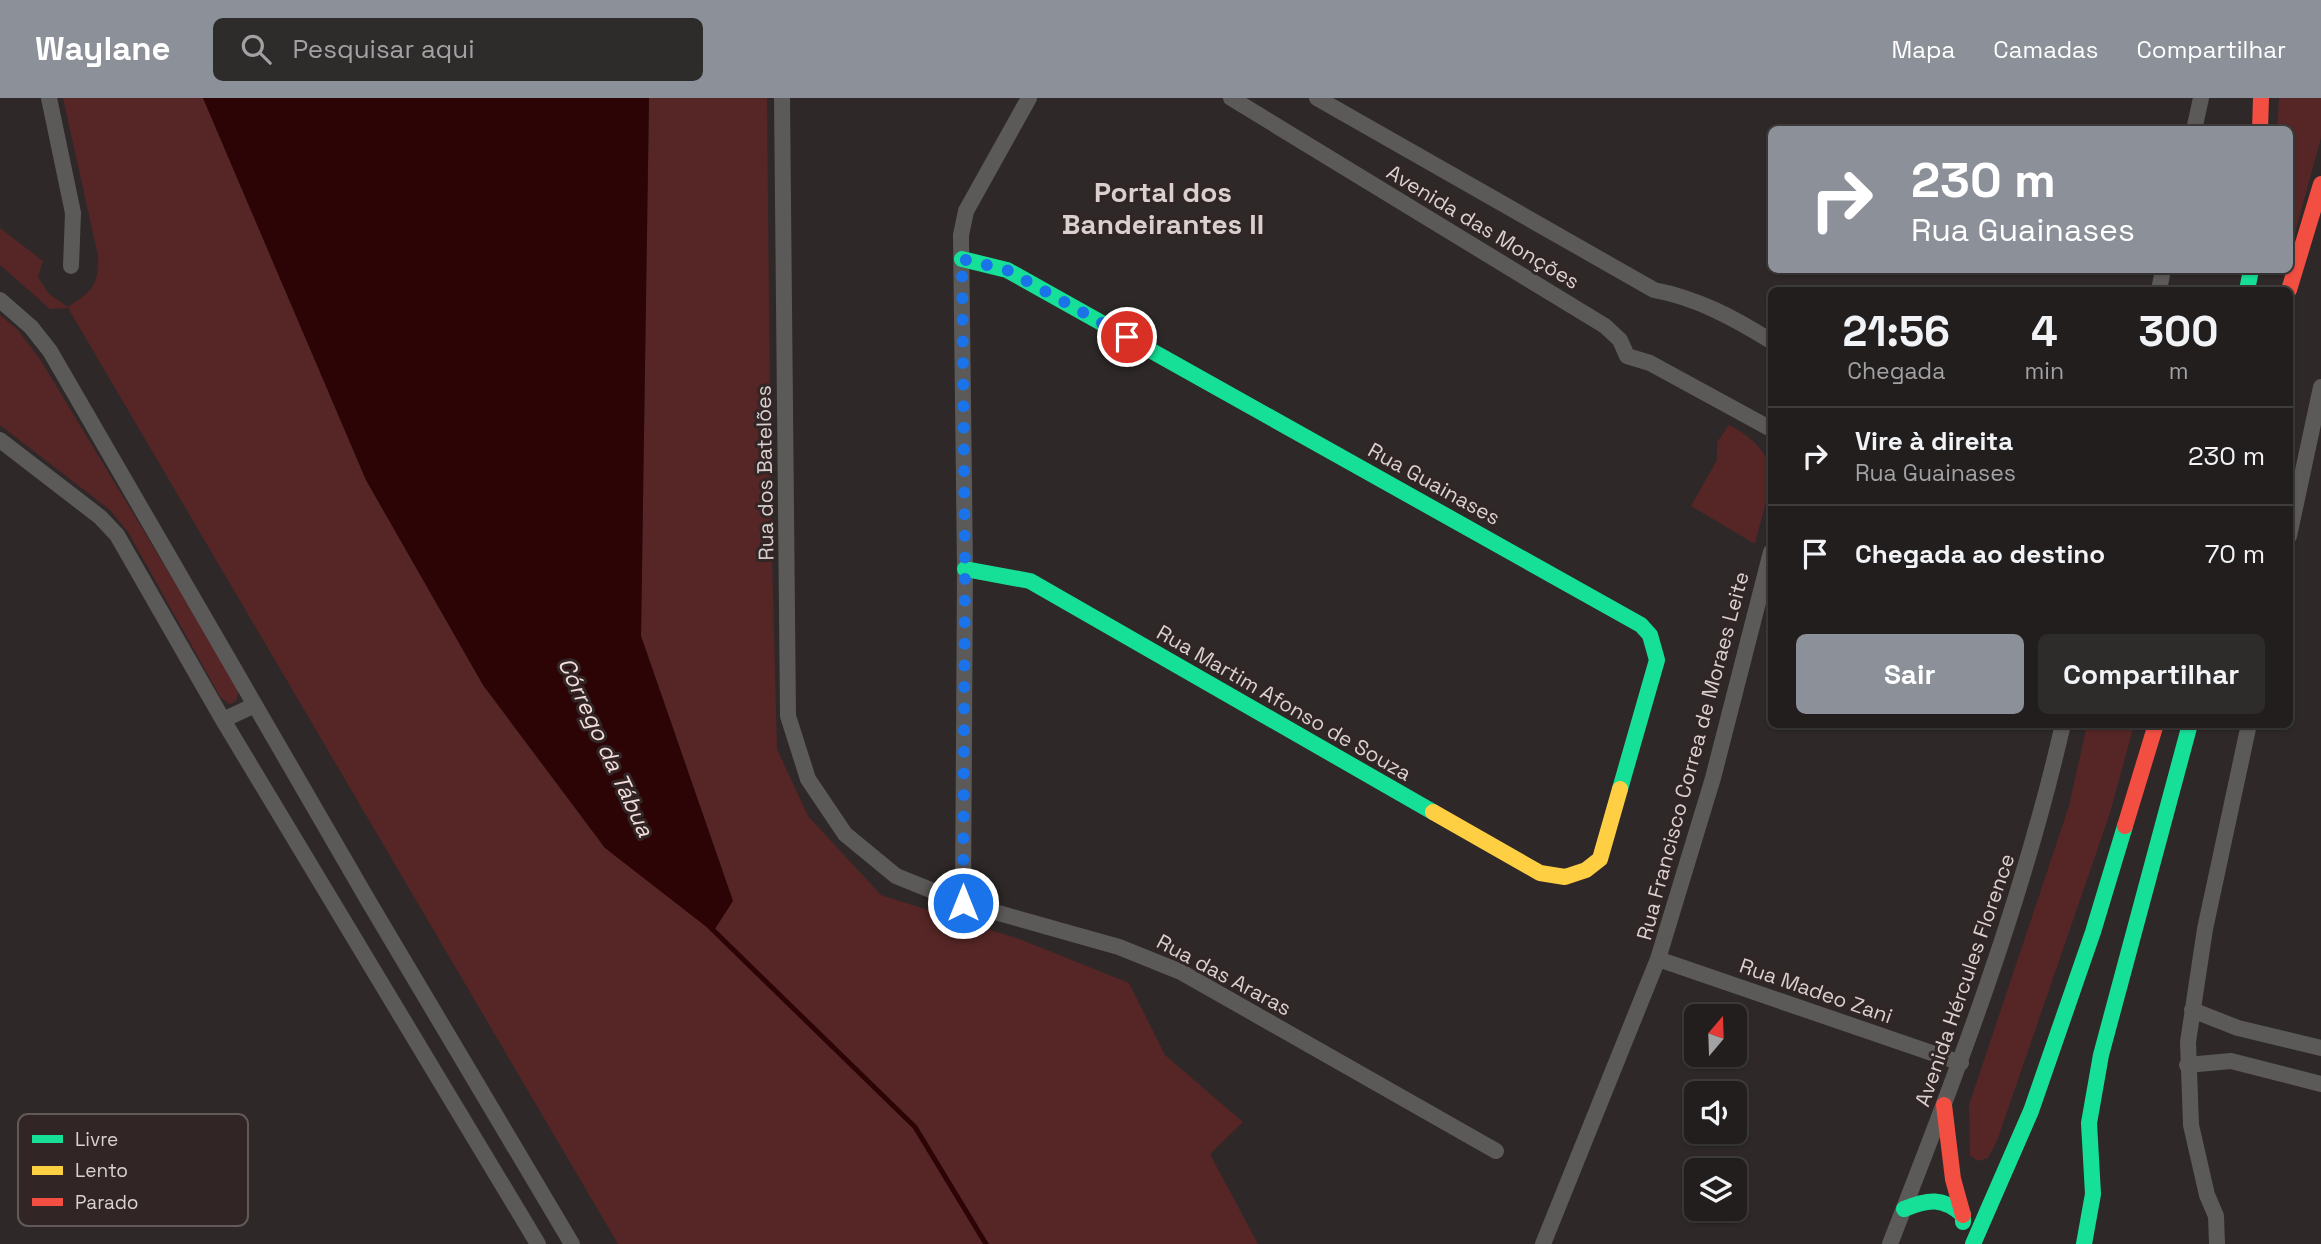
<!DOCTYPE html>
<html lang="pt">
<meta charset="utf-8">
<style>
:root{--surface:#221e1e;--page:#2e2b2b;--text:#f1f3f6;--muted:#a2a2a4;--line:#3f3c3c;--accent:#8c9099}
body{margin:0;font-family:"Space Grotesk",sans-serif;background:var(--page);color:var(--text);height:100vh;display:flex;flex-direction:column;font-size:26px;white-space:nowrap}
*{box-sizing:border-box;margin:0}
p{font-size:23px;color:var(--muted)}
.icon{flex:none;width:38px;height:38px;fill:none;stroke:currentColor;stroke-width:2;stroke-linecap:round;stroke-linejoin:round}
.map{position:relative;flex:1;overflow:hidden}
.details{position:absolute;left:1768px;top:189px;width:525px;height:441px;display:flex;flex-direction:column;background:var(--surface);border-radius:10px;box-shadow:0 2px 5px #0004,0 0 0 2px var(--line)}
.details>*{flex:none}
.guide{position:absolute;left:1768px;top:28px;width:525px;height:147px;border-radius:10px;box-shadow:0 2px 5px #0004,0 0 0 2px var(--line);background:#8c9099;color:#fff;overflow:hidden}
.needle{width:46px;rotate:19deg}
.fabs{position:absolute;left:1684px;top:906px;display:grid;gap:14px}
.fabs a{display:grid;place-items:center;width:63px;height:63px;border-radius:10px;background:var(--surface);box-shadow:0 2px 5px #0004,0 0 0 2px var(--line);font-size:35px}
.pin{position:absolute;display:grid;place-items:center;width:60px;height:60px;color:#fff;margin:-30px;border:4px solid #fff;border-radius:50%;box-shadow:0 2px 7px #0007}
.me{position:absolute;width:77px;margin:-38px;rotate:0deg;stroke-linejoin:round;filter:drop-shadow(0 0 5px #0008)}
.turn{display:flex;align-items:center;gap:24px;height:147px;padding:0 28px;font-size:32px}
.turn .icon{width:91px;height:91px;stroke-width:2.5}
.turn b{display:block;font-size:49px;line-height:60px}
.eta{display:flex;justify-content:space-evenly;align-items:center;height:119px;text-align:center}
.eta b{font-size:42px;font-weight:700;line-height:49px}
.primary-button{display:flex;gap:14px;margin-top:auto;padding:14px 28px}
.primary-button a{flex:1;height:80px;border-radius:10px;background:var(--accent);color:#fff;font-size:28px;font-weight:700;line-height:80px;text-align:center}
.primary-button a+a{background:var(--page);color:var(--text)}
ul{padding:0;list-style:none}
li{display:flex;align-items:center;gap:21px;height:98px;padding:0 28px;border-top:2px solid var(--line)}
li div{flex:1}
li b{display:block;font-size:26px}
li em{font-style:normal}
header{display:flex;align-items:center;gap:42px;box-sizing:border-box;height:98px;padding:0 35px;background:var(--accent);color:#fff}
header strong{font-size:33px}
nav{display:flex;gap:38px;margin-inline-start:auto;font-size:24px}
.search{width:490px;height:63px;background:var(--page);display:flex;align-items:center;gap:18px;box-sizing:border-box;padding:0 24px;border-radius:10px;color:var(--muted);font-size:26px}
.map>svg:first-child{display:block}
.green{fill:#552625}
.water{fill:#2c0405}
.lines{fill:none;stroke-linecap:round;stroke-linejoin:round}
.stream{stroke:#2c0405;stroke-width:5}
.street{stroke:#5c5959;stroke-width:16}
.fast{stroke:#16e098;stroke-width:16}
.slow{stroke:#ffcf43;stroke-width:16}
.jam{stroke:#f24e42;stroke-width:16}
.route{stroke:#1a73e8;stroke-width:12;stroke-dasharray:0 21.6}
.labels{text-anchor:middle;stroke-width:6;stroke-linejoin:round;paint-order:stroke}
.street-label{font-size:21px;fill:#d8d1d0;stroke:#312625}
.water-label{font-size:23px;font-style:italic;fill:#f3dddb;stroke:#312625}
.district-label{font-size:28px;font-weight:bold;fill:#d8d1d0;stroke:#312625}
.key{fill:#312625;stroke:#635958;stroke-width:2}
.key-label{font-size:19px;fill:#d8d1d0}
</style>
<header>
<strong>Waylane</strong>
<div class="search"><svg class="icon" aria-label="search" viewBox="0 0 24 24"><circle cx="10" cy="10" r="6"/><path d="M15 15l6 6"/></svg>Pesquisar aqui</div>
<nav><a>Mapa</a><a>Camadas</a><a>Compartilhar</a></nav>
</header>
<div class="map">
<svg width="2321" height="1146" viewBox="0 0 2321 1146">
<rect width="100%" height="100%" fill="#2e2828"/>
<path class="green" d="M63,0H203L366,382L483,587L605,750L733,803L641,538L649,0H767L771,417L777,651L808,718L881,797L1022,842L1129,885L1165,957L1243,1024L1210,1056L1258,1146H618L68,210L50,211L0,167V130L43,163L38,179L49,196L68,209C93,192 98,189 98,158Z
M2279,0H2321V40L2289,157V32H2277Z
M0,217L17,231L40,261L239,591L236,603L230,606L221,600L128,434L110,412L0,327Z
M1729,327C1790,359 1768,390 1755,446L1691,408L1717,362V344Z
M2087,627H2134L2110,715L1997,1043L1988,1060L1978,1063L1970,1058L1969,1007L2069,708Z"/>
<path class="water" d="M203,0H649L641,538L733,803L713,834L605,750L483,587L366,382Z"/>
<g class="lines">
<path class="stream" d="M710,829L915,1029L986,1146"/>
<path class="street" d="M49,0L73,115L71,168
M782,0L788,618L808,681L845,736L896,778L963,805L1119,849L1181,874L1496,1053
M1231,0L1605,228L1620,242L1627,258L1650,265L1771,331
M1317,0L1654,192C1697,200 1734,220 1771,243
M2194,32L2201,0
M2159,192L2163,172
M0,202L31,229L50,253L369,804L572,1146
M0,342L100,419L117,437L223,622L538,1146
M2289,438L2321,289
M223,622L255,607
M963,805L965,471L961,137L966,113L1029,0
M1658,861L1961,965
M2192,912L2238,930L2321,950
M2187,967L2231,963L2321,986
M1543,1146L1658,861L1713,680L1771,454
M1890,1146C1957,975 2022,806 2063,626
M2217,1146L2216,1118L2207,1097L2191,1027L2188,944L2205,831L2249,626"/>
<path class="fast" d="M962,161L1007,172L1641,527L1650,537L1657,562L1620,691
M2247,192L2251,172
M965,471L1030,483L1433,714
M1904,1111C1928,1101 1943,1099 1963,1117V1124
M1973,1146L2031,1013L2093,834L2125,728
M2084,1146L2093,1096L2089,1025L2101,957L2190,626"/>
<path class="slow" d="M1433,714L1540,775L1565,779L1586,772L1600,761L1620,691"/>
<path class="jam" d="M2260,32L2261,0
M2289,192L2321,86
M2125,728L2156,626
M1944,1007L1953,1081L1963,1117"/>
</g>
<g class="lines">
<path class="route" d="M963,805L965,471L962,161L1007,172L1127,239"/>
</g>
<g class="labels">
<g class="street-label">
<text transform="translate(1483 129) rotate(31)" y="7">Avenida das Monções</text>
<text transform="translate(765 375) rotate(-91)" y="7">Rua dos Batelões</text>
<text transform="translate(1434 386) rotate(29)" y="7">Rua Guainases</text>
<text transform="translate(1284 605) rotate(30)" y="7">Rua Martim Afonso de Souza</text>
<text transform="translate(1693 658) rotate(-75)" y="7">Rua Francisco Correa de Moraes Leite</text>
<text transform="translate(1224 877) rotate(28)" y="7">Rua das Araras</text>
<text transform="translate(1965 882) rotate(-71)" y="7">Avenida Hércules Florence</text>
<text transform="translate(1816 893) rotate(19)" y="7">Rua Madeo Zani</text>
</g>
<g class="water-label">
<text transform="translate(606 649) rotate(65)" y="8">Córrego da Tábua</text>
</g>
<g class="district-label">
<text x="1163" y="104">Portal dos<tspan x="1163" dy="32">Bandeirantes II</tspan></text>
</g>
</g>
<rect x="18" y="1016" width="230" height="112" rx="10" class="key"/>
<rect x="32" y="1037" width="31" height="8" fill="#16e098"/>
<rect x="32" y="1068" width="31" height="9" fill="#ffcf43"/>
<rect x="32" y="1100" width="31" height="8" fill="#f24e42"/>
<g class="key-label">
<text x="75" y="1048">Livre</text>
<text x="75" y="1079">Lento</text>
<text x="75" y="1111">Parado</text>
</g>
</svg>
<div class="fabs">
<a><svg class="needle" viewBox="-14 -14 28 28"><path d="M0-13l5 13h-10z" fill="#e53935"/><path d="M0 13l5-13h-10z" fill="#a2a2a4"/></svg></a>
<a><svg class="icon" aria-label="sound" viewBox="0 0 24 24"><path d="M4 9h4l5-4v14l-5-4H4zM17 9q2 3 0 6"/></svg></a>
<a><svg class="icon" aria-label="layers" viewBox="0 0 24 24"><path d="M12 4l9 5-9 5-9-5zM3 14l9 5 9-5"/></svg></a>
</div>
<div class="pin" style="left:1127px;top:239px;background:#d93025"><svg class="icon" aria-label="arrive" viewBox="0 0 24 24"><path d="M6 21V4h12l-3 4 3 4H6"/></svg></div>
<svg class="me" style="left:963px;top:805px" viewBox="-20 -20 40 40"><circle r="17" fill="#1a73e8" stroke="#fff" stroke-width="3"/><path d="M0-11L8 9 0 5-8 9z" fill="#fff"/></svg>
<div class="guide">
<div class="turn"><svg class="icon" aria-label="right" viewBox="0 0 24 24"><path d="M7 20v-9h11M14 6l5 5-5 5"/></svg><div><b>230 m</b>Rua Guainases</div></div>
</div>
<section class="details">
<div class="eta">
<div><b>21:56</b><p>Chegada</p></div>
<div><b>4</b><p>min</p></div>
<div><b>300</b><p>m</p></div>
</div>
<ul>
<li><svg class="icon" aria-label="right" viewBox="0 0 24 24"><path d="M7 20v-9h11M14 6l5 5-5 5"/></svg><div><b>Vire à direita</b><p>Rua Guainases</p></div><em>230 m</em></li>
<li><svg class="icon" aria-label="arrive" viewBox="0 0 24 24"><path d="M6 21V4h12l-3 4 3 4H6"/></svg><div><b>Chegada ao destino</b></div><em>70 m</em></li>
</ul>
<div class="primary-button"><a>Sair</a><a>Compartilhar</a></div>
</section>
</div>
